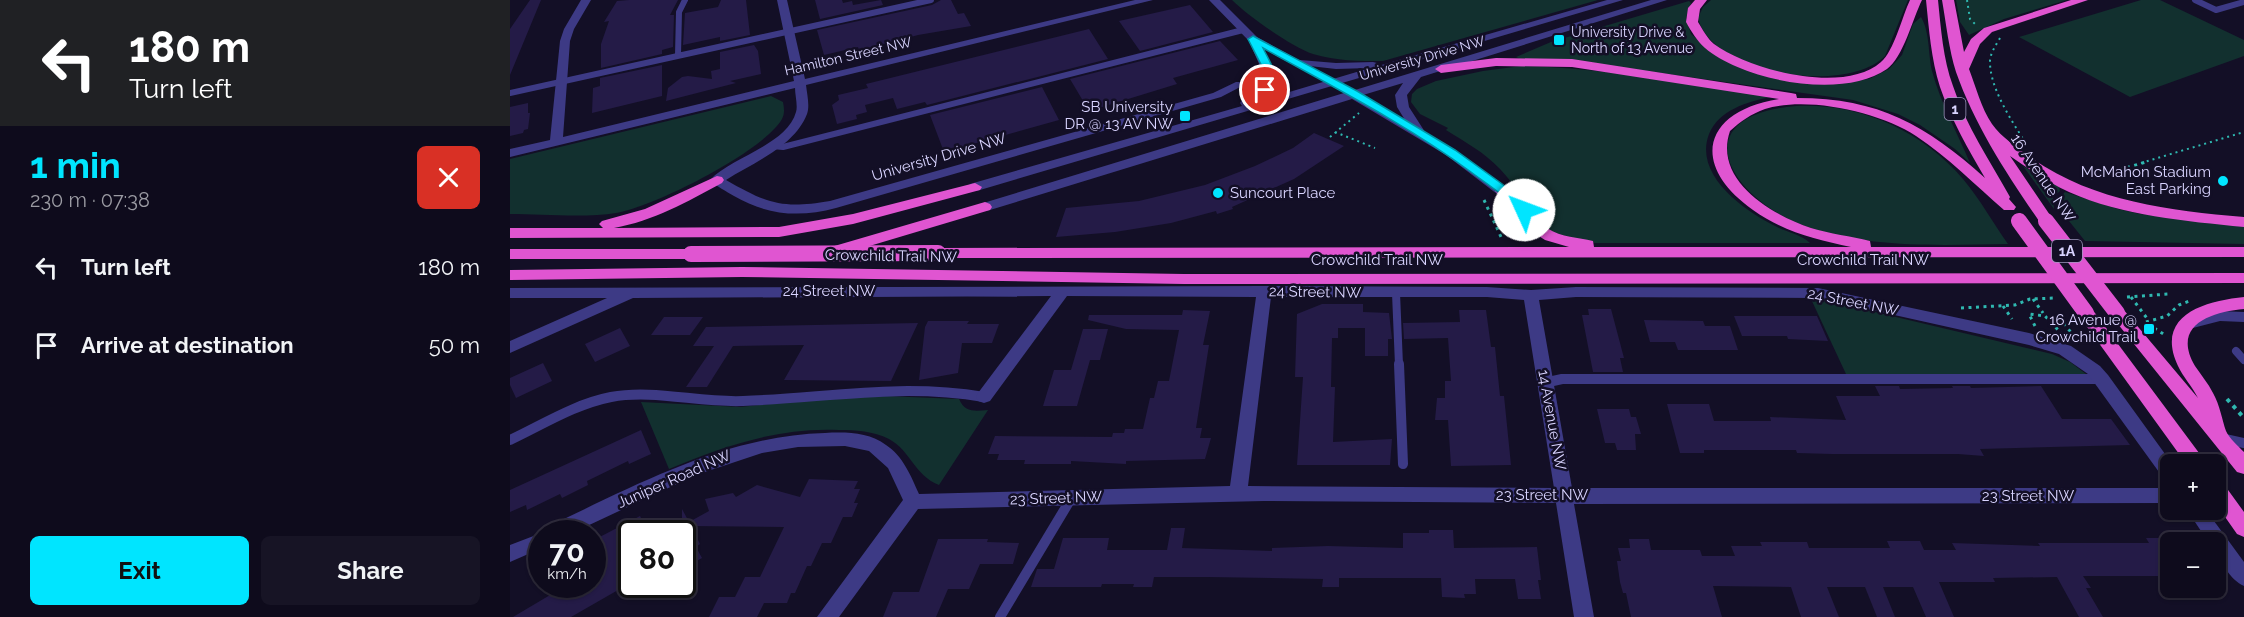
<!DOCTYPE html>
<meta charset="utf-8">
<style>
:root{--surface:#0e0b1c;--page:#171425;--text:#f1f3f6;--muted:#9b9ba3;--line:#2e2b3b;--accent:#00e5ff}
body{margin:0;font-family:Raleway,sans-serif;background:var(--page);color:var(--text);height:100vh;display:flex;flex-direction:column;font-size:22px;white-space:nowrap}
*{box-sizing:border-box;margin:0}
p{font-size:20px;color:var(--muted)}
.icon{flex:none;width:33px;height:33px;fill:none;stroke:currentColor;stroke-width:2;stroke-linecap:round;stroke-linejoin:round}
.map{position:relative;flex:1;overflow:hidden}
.panel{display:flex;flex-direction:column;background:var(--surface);width:510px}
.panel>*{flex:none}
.top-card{background:#202124;color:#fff;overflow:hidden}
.tools{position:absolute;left:1650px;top:454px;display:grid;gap:12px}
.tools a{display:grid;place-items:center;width:66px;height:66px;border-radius:9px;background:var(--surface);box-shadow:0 2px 4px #0004,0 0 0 2px var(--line);font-size:30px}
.speed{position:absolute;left:18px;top:520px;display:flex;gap:12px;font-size:30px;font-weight:700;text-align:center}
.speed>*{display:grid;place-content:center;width:78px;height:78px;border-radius:50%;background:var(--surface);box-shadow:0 2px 4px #0004,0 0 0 2px var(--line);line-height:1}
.speed small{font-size:15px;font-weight:400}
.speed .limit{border:3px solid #111;border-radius:9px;background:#fff;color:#111}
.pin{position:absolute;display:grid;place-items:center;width:51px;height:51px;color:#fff;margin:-26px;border:3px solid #fff;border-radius:50%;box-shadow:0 2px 6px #0007}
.me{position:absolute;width:66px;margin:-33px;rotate:313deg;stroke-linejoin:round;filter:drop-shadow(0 0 4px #0008)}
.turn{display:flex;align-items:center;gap:21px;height:126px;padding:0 30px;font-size:27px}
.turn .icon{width:78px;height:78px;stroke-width:2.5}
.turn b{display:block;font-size:42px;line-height:51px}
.round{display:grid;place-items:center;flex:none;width:63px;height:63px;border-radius:9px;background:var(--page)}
.head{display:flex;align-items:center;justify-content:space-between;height:102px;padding:0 30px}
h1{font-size:36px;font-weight:700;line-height:45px;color:var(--accent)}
.action{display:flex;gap:12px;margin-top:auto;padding:12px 30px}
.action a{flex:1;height:69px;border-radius:9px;background:var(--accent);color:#111;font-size:24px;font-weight:700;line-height:69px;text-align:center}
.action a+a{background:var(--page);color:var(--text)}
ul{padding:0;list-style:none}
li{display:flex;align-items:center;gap:18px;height:78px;padding:0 30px}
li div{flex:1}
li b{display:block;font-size:22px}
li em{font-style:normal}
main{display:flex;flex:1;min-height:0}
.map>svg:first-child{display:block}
.green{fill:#12302f}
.building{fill:#241b47}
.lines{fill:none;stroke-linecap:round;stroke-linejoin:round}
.path-far2{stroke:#2fb8b0;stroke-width:2;stroke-dasharray:2 4;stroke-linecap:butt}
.path-far1{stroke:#2fb8b0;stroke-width:3;stroke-dasharray:3 4.5;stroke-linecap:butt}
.path{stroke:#2fb8b0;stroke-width:4;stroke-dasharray:4 5;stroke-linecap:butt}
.service-far2{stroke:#3d3a85;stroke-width:6}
.service-far1{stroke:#3d3a85;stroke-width:8}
.service{stroke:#3d3a85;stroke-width:10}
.minor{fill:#3d3a85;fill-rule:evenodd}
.tertiary{fill:#3d3a85;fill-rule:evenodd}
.trunk{fill:#e055d1;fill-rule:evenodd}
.trunk-bridge{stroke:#e055d1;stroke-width:16}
.route{fill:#00e5ff;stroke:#0095a6;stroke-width:1.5}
.poi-dot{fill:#00e5ff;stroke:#130f26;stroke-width:2}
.labels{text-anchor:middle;stroke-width:5;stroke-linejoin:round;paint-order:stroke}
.far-poi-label{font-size:14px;fill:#d9d4ff;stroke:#130f26;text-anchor:start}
.far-street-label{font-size:14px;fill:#d9d4ff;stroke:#130f26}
.shield{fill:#130f26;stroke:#9e99be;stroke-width:1.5}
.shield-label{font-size:14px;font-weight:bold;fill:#d9d4ff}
.poi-label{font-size:15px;fill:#d9d4ff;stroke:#130f26;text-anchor:end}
.street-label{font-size:15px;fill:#d9d4ff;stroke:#130f26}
</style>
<main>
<section class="panel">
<div class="top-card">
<div class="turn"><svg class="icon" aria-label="left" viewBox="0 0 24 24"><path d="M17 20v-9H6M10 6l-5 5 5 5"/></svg><div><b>180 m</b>Turn left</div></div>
</div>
<div class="head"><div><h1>1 min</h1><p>230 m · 07:38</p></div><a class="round" style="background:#d93025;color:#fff"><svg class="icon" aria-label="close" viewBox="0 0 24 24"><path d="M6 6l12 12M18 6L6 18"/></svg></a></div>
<ul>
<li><svg class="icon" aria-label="left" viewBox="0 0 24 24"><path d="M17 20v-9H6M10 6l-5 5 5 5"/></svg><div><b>Turn left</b></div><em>180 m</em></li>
<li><svg class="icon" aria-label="arrive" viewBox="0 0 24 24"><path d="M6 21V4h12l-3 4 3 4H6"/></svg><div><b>Arrive at destination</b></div><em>50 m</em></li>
</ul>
<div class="action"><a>Exit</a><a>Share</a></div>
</section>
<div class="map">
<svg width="1734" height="617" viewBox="0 0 1734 617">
<rect width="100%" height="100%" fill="#130f26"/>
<path class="green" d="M722,0H1088L873,61C849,61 826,61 803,54C782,47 738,16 722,0Z
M1201,0H1398L1375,56C1337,95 1202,75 1188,18L1193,7Z
M1446,0H1557L1494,19L1459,35L1450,22Z
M1631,0H1650L1734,40V56L1620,97L1509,37Z
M1179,1L1181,3L1176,18L1181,34L1206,55L1317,84L1359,79L1379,69L1392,55L1403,24L1411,17C1420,32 1418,54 1422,71C1431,104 1447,132 1460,163L1445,149L1410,125L1388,114L1343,100L1087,64L1010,59L1006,57L1041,42Z
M1011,66C1095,68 1178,84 1260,97C1237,102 1209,110 1199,134C1183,176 1236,212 1267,227C1277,232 1292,235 1300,243H1084C1021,236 1026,208 990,169C974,152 955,142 936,130L938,128L910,114L901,102L902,94L907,89L926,81L973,71Z
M261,96L273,102C274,108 275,113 272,119C253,152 143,207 106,213C76,218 31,214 0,214V159Z
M1286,106C1351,103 1412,131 1453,179C1470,199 1483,223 1498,244C1430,245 1360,249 1295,226C1219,198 1171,116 1286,106Z
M1513,166L1549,187L1550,191L1543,197L1544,209Z
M1555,192L1608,209L1630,214L1734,225V244L1575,241L1547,206L1548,199Z
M1301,299H1310L1542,354L1560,362L1576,374H1336Z
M351,395L449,399C455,413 465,411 478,410L429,485C404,475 401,451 379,439C363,431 346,430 329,430C269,427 214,446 159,469L131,402L230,407Z"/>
<path class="building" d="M20,0H31L0,75V29Z
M119,0H168L160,15H164L163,47L152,50V54L91,68V44L99,21L94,22L107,1Z
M211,0H236L240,35L210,41V37L173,45L175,13L208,7Z
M305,0H332L333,3L342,1L343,5L371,0L373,5L310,19Z
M431,0H441L448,14L454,13L461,26L408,35L349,51L348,47L314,55L307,30L422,5Z
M680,5L703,32L630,51L609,21Z
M579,29L598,59L417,105L415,102L387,109L383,98L355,105L357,112L346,115L347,119L327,124L322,105L329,100L328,95L358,88L356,84Z
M710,41L728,60L663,78L667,84L579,111L560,79Z
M244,45L248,51L251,74L220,81L226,83L156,101L158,88L172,77L178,76L202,79L201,71L210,69V52Z
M152,65V96L82,113L83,88L90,86V78Z
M532,87L549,120L434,152L420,115Z
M18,103V113H20L18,129L14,130L13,133L0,136V107Z
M804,133L834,146L784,179L722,207L723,209L707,214L706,211L661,223L605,232L546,237L556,208L629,201L695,185L745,166L783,148Z
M812,304H853V312L879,313L882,339H878V356H855V328H828V338H822L821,387H825L823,442L882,439L880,465H787L793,377H785L787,314Z
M1078,309H1101L1114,358H1110L1113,372H1083L1072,315H1079Z
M673,310L700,311L693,345H699L686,428H692L690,438H701L695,459L616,461V464L561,461V464H514L515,460H487L489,454H478L485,436L602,437L603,433H614L615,429H633L640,398H644L648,381H659L669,330L616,329L578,320L579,315H672Z
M949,310H976L981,347H985L990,396H994L1001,465L941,466L938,420H925L927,398H935V381H941L938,338L894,339L893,323L950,322Z
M1224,316H1307L1318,341L1278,339L1277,336H1232Z
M154,317H193L180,335H141Z
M1134,320L1193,321L1195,326H1220L1228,350H1168L1165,342H1140Z
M418,321H459L457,324H489L482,343H452L448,373L409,380L415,327Z
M408,323L381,381L274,380L294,345L223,346L197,387H176L204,346H183L196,327Z
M110,328L120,346L85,362L75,344Z
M573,329H598L590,360H580L567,406H533L544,370H561Z
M33,363L42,381L6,398L0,385V378Z
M1365,386H1389L1390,389L1443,388L1442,386H1460L1461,388L1531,386L1552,419H1601L1620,445L1470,449L1474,456L1448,454H1322L1287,453L1286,450H1194V453H1170L1157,404H1199L1204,421H1261L1260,417L1336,420L1326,396H1370Z
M1087,409H1119L1121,417H1126L1131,434H1125L1126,450H1107L1105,443H1095Z
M131,430L141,454L119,464L118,461L77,481L78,485L52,498L50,494L17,510L16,505L0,512V490Z
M299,479L348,481L344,489H350L344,503H348L342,517H333L321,543H312L301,566H297L285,593H281L277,603H254L247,617H199L209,597H225L235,577H250L274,527L181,526L190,544L186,547L192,558L172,569V509L179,522L199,511L195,499L223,493L226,497L247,485L290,497Z
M130,516L139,534H122V582L61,617H3L57,585H82V541Z
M661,528H675L672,548L762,551V548L818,546L893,548V533H919V530H943L944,548L1027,547L1031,580H1028L1031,599H1008L1005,579H965L966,594H954L955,598L932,597L931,578H829V587H812L813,579L698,577H644L642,587H623L624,584H592L591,587H521L527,569H544L553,538H599L597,550H657Z
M1636,538H1660V576H1573L1581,588H1576L1593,617H1569L1547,577L1483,578L1485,582H1429L1444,617H1416L1403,587H1373L1385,617H1367L1355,587H1317L1329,617H1291L1281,587L1203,586L1212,617H1121L1116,593H1113L1110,582L1107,561H1111L1108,548H1120L1119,539H1139L1141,550H1190L1192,556H1225L1221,546H1252L1250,542H1297L1299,548H1380L1377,541H1410L1414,550H1446L1442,543L1530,546L1528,543H1639Z
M428,539H478L477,542L509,543L503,564H470L459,589H438L426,617H373L383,592H409Z"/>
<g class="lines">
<path class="path-far2" d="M1457,0L1460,19L1466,25
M1490,38C1486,45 1481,52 1480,60C1479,86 1500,118 1513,139
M825,132L865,148
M820,137L849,113
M1631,163L1734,132"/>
<path class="path-far1" d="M1581,178L1636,162
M974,200L992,239
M1617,297L1659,294
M1621,297L1639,321
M1523,299L1533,313
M1493,306L1502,319
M1451,308L1505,305L1520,299L1545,298
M1550,317L1564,337
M1636,322L1657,316L1669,305L1682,300
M1638,324L1655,335
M1525,326L1519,314L1535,316L1552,334"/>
<path class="path" d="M1717,399L1734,418"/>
<path class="service-far2" d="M1685,0L1706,10L1734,2
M168,55L169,12L175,0
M0,93L421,0
M262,146L273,147L733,30"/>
<path class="service-far1" d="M886,293L889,365
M1726,351L1734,360"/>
<path class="service" d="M889,364L893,464
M1034,383L1052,379H1592
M1715,439L1734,443
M0,440C32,425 65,404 101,397C144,389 189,403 233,401C317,398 389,383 474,397
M490,617L562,497"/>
<path class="minor" d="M71,0H81L64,29L60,41L53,137L284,81L267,0H277L295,79L625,0H643L296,85C297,94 300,106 297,114C285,146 243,163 216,180C258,204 272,209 320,201L703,93L726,82H734L736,84L711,97L326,208C289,218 257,215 224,196C216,191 207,187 200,180C221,157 277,145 286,112C288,106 285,95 285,88L0,157V149L40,140L50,41L54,29Z
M699,0H710L747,37L829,82L823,85L819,84L739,41Z
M754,286L977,287L1021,290L1066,287L1308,288L1519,333L1561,346L1590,366L1598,375L1663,465H1660V481L1654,479L1578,374L1549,354L1519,345L1308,298L1066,297L1029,300L1062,488H1660V503L1064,504L1084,617H1064L1046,503L754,501L408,509L329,617H307L393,500L378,468L359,451L335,446L288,447L252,453L186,475L60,534H32V548L0,562V545L34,532L35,528C125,486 214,436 315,433C336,432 359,432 376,445C393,456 401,476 409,494L720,486L746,297L557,296L480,401L474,403L468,401L466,397L468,393L541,296L123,298L0,353V341L97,298H0V288ZM761,297H977L1014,300L1044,488L738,486Z
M1710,311L1734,312V322L1710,321L1675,330L1670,329L1667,325L1670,321Z
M1677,510H1696L1734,562V586C1721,581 1706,557 1706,543H1699Z"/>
<path class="tertiary" d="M1097,0H1113L470,190L465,191L458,187L460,184L732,106L730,103L732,100L751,86L754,75L738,39L739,37H747L766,75L760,90L746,102L860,68L826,69L782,64L776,61L778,59L826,63L863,62L867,63L868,66Z
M1141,0H1157L911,77L897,95L899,107L915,132L944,149L997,188L999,191L997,194H987L936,155L842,99L480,210L475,211L468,207L470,204L834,93V89L845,90ZM893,83L885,95L887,107L895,120L853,95Z"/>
<path class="trunk" d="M1185,0H1197L1190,9L1188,22C1193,30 1197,38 1204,44C1239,70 1334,95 1371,62C1384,51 1392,17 1400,0H1412C1403,18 1393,58 1377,69C1333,100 1234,81 1195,48C1187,41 1181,31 1176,22L1178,8Z
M1416,0H1428C1431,29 1433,59 1443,86C1456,126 1480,161 1500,197L1499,199L1506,207L1504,210H1494C1465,185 1438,157 1406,136C1369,112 1298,96 1255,109C1241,114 1231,121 1220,131C1203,180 1262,215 1301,228C1320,234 1341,236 1360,241L1361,247H1734V257L428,258L420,253L428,248L1059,247L1035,240L1021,231L985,191L992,186C1013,192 1020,217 1037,228C1052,238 1068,237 1083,241L1084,247H1341C1306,240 1272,231 1243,210C1179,165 1193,111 1269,99L1062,67L986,66L931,73L925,69L931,65L986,58L1062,59L1281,93L1286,94L1287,98C1369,98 1416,125 1475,178C1458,149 1441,119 1430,87C1421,59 1419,29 1416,0Z
M1432,0H1444L1454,52L1461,39L1474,28L1561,0H1578L1482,32L1470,44L1459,69C1466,87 1471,108 1482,124C1491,137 1508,148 1520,157C1584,202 1658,210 1734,217V227C1675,221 1613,216 1559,192C1537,182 1519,169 1500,156L1544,221L1541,224H1531C1498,176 1465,126 1446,72C1439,50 1436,23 1432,0Z
M207,176L212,177L214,180L212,183C177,202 143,221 104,228L269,227L343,214L465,183L472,187L470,190L343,224L269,237L0,238V228H93L89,224L92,221L135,209Z
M475,202L480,204L482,207L480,210L326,256L318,251L321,247Z
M0,249H181L189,254L181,259H0Z
M232,267L674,274L1734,273V283L674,284L232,277L0,280V270Z
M1734,297V309C1701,312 1661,325 1685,366C1691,375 1698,383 1703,393C1710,405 1712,420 1716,431C1719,438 1729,447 1734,452V474L1727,472L1599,313L1601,309H1613L1688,398C1682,386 1673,377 1668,366C1644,315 1695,301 1734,297Z
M1576,307L1582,309L1698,465H1677L1570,317L1568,313L1570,309Z
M1706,481L1713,483L1734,512V537L1727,534L1706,504Z"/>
<path class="trunk-bridge" d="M1509,221L1576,313
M1536,221L1607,313
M181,254L428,253"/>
</g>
<path class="route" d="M743,36L847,91L945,150L1010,197L1020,210L1018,213H1009C997,196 978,185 961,172C896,124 823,87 753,48C761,65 772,77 759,93H752L750,90L755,84L757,76L738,39Z"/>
<g class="poi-dot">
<rect x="1043" y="34" width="12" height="12" rx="3"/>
<rect x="669" y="110" width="12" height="12" rx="3"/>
<circle cx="1713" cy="181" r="6"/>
<circle cx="708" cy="193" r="6"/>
<rect x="1633" y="323" width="12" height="12" rx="3"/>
</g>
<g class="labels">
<g class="far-poi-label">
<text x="1061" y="37">University Drive &amp;<tspan x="1061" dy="16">North of 13 Avenue</tspan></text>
</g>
<g class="far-street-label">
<text transform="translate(338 56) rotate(-13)" y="5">Hamilton Street NW</text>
<text transform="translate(912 58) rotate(-16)" y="5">University Drive NW</text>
</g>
<g class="shield">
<rect x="1434.5" y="98" width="21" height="22" rx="4.5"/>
<rect x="1542" y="240" width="30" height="22" rx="4.5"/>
</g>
<g class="shield-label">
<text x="1445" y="114">1</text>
<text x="1557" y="256">1A</text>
</g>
<g class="poi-label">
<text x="663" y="112">SB University<tspan x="663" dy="17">DR @ 13 AV NW</tspan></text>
<text x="1701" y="177">McMahon Stadium<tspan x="1701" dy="17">East Parking</tspan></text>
<text x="720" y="198" text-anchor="start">Suncourt Place</text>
<text x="1627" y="325">16 Avenue @<tspan x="1627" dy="17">Crowchild Trail</tspan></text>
</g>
<g class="street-label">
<text transform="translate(429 157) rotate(-16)" y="5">University Drive NW</text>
<text transform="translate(1533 178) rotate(56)" y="5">16 Avenue NW</text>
<text transform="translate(381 256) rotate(1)" y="5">Crowchild Trail NW</text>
<text x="867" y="265">Crowchild Trail NW</text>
<text x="1353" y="265">Crowchild Trail NW</text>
<text x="319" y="296">24 Street NW</text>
<text transform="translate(805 292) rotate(1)" y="5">24 Street NW</text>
<text transform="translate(1343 302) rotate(11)" y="5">24 Street NW</text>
<text transform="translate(1042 420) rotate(80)" y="5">14 Avenue NW</text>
<text transform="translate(164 479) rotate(-24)" y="5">Juniper Road NW</text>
<text x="1032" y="500">23 Street NW</text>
<text x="1518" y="501">23 Street NW</text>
<text transform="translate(546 498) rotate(-2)" y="5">23 Street NW</text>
</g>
</g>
</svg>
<div class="tools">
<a>+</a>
<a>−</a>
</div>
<div class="speed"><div>70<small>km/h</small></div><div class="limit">80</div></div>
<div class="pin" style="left:755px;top:90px;background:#d93025"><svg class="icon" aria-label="arrive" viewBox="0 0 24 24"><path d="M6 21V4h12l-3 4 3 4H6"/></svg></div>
<svg class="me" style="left:1014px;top:210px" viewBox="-20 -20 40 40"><circle r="19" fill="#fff"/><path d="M0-13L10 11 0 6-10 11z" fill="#00e5ff"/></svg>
</div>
</main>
